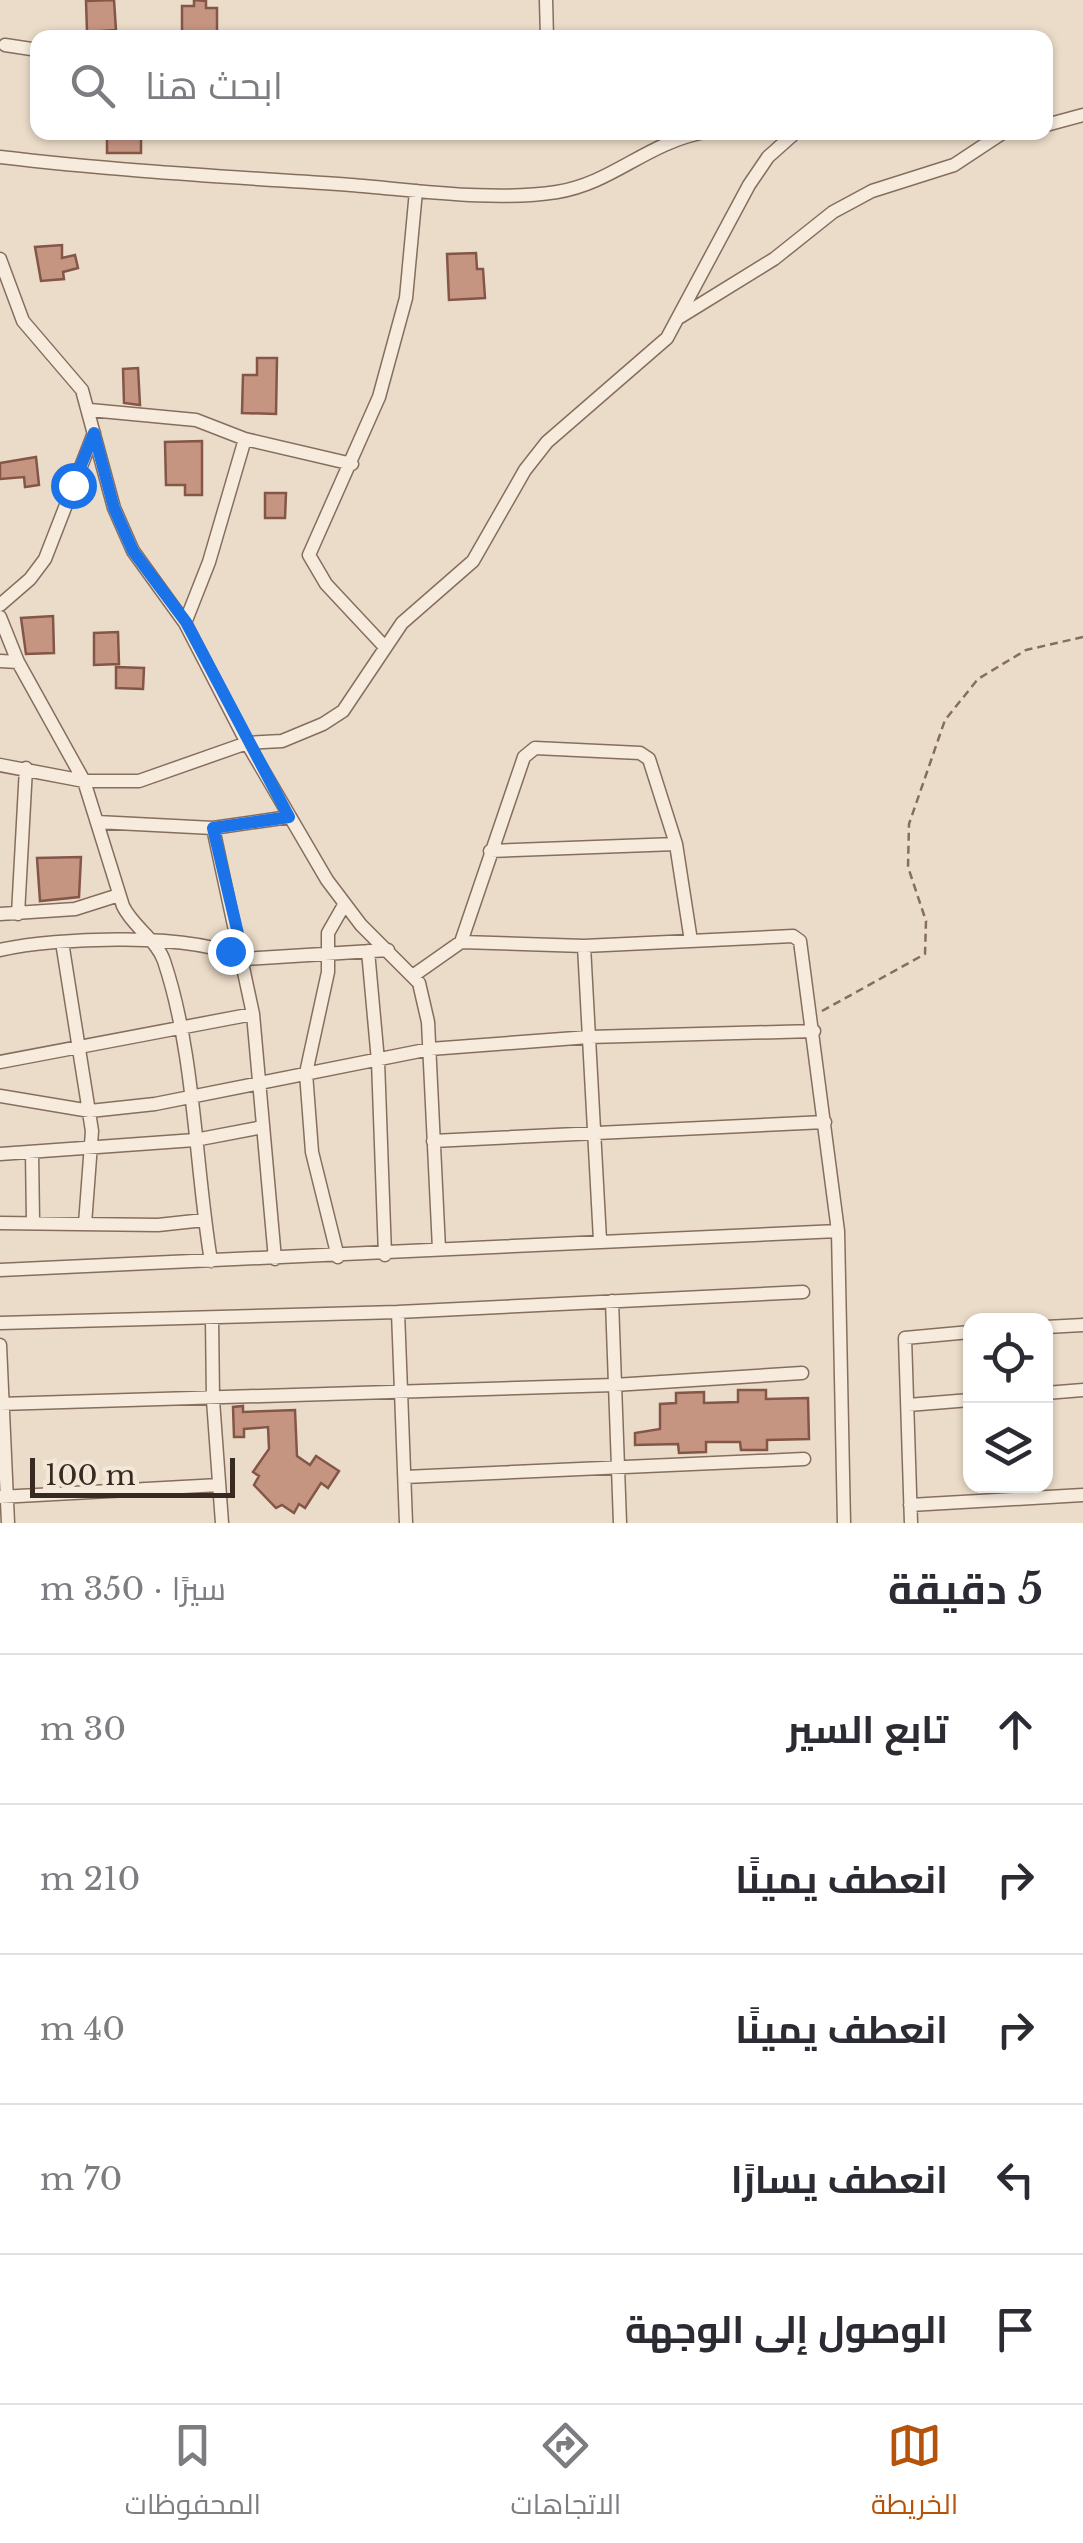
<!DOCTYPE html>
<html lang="ar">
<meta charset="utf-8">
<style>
body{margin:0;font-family:"Libre Baskerville",Cairo,serif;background:#f7f7f7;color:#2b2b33;direction:rtl}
.controls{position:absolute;right:30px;bottom:30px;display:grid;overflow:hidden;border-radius:20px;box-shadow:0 2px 8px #0004}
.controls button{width:90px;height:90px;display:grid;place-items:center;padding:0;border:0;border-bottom:2px solid #e1e1e2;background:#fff;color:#2b2b33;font:50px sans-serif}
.scale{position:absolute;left:30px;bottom:25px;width:205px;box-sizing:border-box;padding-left:10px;border:5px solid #382921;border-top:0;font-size:28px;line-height:35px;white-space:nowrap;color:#382921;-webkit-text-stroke:8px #f3e8d8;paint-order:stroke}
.stop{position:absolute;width:30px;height:30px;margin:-22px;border:8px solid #1a73e8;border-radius:50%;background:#fff}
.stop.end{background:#1a73e8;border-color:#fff;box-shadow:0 2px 10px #0008}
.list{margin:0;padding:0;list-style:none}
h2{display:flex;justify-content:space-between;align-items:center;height:130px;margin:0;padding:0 40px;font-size:42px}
h2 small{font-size:32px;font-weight:400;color:#7c7c81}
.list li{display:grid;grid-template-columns:65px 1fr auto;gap:30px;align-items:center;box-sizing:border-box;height:150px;padding:0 40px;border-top:2px solid #e1e1e2}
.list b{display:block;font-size:38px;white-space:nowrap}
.list em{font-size:32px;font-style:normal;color:#7c7c81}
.icon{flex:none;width:55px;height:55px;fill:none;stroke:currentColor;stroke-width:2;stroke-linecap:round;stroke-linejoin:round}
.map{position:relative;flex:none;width:1083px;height:1523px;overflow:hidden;direction:ltr}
.search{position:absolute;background:#fff;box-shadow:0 2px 8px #0004;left:30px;right:30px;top:30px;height:110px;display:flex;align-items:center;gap:25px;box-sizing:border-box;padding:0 35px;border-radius:20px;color:#7c7c81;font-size:38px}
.sheet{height:880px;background:#fff}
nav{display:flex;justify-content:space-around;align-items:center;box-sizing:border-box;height:140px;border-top:2px solid #e1e1e2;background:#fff;font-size:28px;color:#7c7c81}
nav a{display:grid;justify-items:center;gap:5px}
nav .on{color:#b45309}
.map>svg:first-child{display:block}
.building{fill:#c69582;stroke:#835647;stroke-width:2.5}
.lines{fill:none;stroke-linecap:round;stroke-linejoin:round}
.minor-casing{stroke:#866e5f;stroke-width:15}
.path{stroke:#866e5f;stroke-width:2.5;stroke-dasharray:8 5;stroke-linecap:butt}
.minor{stroke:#f6ebdc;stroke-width:12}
.route{stroke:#1a73e8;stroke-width:12}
</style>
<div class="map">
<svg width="1083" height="1523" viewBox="0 0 1083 1523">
<rect width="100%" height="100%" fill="#ebdcc9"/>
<path class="building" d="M114,0L116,30L87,32L86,1Z
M194,0L206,1V8H217V38H182V6H194Z
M113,132H141V153H107V138L113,137Z
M62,245V258L75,255L78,268L63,272L64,279L41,281L35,247Z
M476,253L477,269H483L485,298L449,300L447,254Z
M257,358H277L276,414L242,413L243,375H257Z
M138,368L140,405L124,403L123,369Z
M202,441V495H185V485H166L165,442Z
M36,457L39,485L25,487L24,477L0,479V463Z
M265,493H286L285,518H265Z
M53,616L54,653L26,654L21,618Z
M118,632L119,664L94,665V633Z
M116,667L144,668L143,689L116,688Z
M81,857L79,897L40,901L37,858Z
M738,1390H766V1399L808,1398L809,1439L767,1440V1450H741L740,1442H706V1452L679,1453L678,1444L635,1445V1433L660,1429V1404L676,1403V1393L704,1392V1403L738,1402Z
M243,1406V1412L295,1410L297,1456L310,1465L316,1456L339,1471L328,1488L321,1483L305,1508L299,1504L294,1513L282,1505L276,1508L254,1485L259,1476L253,1472L269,1449L268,1427L244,1429V1437H234L233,1407Z"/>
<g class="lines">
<g class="minor-casing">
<path id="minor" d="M546,0L547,38
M5,45L38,50
M1046,125L1083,115
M0,157C117,171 233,177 351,185C415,190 494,202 557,192C613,183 646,143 705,132
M0,259L23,321L82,390L114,508L133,551L185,623L247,743L327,880L361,925L419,983L428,1022L439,1249
M680,317L774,259L833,212L872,191L954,165L1004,132
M90,410L196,420L245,439L352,464
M0,605L30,579L45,559L94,433
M0,617L18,662L84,781L123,906C133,927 157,940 164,961C195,1053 195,1165 211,1261
M185,623L209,562L245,439
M383,645L326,584L309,555L379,397L406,298L416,191
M0,661L18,662
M0,765L84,781H139L247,743L282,741L323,724L343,711L402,623L473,561L525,470L547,442L667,338L749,185L768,157L796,132
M97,822L213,828L289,817
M213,828L253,1014L275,1259
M490,851L676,844
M0,914L75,909L119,895
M18,914L26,768
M62,942L92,1131L85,1224
M461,942L524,757L535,748L640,753L649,759L676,844L691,941
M584,946L600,1240
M0,950C56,937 195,932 244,959L388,950
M368,951L378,1061L385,1255
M414,975L461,942L584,946L793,936L800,941L838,1231L844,1523
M0,1062L253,1014
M0,1096L90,1111L155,1104L430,1049L589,1037L814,1031
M433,1141L825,1122
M32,1152L33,1221
M0,1154L195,1140L263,1127
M0,1223L158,1225L204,1220
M338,1257L312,1152L306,1073L328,972V933L344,905
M0,1270L838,1231
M612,1301L620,1523
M398,1312L406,1523
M212,1318L213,1400L222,1523
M0,1323L398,1312L803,1292
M1046,1327L1083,1325
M0,1345L8,1523
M1046,1393L1083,1390
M0,1404L614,1385L802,1373
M908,1405L970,1400
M405,1477L804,1459
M0,1497L219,1485
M910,1505L1083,1495
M911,1523L905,1338L970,1332"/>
</g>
<path class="path" d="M822,1011L925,954L926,921L908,867L909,824L945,720L978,679L1026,650L1083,637"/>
<use href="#minor" class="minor"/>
</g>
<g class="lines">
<path class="route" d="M73,485L94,433L114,508L133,551L186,622L289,817L213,828L244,959L230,951"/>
</g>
</svg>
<div class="controls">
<button><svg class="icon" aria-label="locate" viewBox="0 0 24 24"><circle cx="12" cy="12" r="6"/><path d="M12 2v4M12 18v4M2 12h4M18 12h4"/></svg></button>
<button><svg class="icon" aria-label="layers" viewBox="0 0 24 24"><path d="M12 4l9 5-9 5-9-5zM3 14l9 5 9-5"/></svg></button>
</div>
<div class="scale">100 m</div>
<div class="stop" style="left:73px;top:485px"></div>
<div class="stop end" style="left:230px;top:951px"></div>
<div class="search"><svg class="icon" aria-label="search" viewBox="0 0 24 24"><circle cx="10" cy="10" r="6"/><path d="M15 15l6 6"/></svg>ابحث هنا</div>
</div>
<section class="sheet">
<h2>5 دقيقة<small>سيرًا · 350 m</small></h2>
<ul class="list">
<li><svg class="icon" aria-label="ahead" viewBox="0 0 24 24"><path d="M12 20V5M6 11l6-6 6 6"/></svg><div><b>تابع السير</b></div><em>30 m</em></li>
<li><svg class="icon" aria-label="right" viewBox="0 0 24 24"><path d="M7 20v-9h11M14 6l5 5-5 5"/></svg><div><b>انعطف يمينًا</b></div><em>210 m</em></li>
<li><svg class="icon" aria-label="right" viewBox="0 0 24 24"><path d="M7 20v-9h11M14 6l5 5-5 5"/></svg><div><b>انعطف يمينًا</b></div><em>40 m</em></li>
<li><svg class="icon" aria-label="left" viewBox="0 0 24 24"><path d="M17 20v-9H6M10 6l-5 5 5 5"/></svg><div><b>انعطف يسارًا</b></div><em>70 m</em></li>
<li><svg class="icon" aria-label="arrive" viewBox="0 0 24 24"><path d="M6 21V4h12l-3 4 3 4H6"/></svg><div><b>الوصول إلى الوجهة</b></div></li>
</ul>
</section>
<nav>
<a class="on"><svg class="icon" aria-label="map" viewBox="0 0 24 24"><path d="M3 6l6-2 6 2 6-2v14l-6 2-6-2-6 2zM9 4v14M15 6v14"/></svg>الخريطة</a>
<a><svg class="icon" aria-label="directions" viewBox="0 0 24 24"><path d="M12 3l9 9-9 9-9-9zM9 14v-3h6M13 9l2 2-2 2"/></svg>الاتجاهات</a>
<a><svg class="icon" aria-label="saved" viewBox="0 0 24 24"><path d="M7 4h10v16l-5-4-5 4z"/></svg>المحفوظات</a>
</nav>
